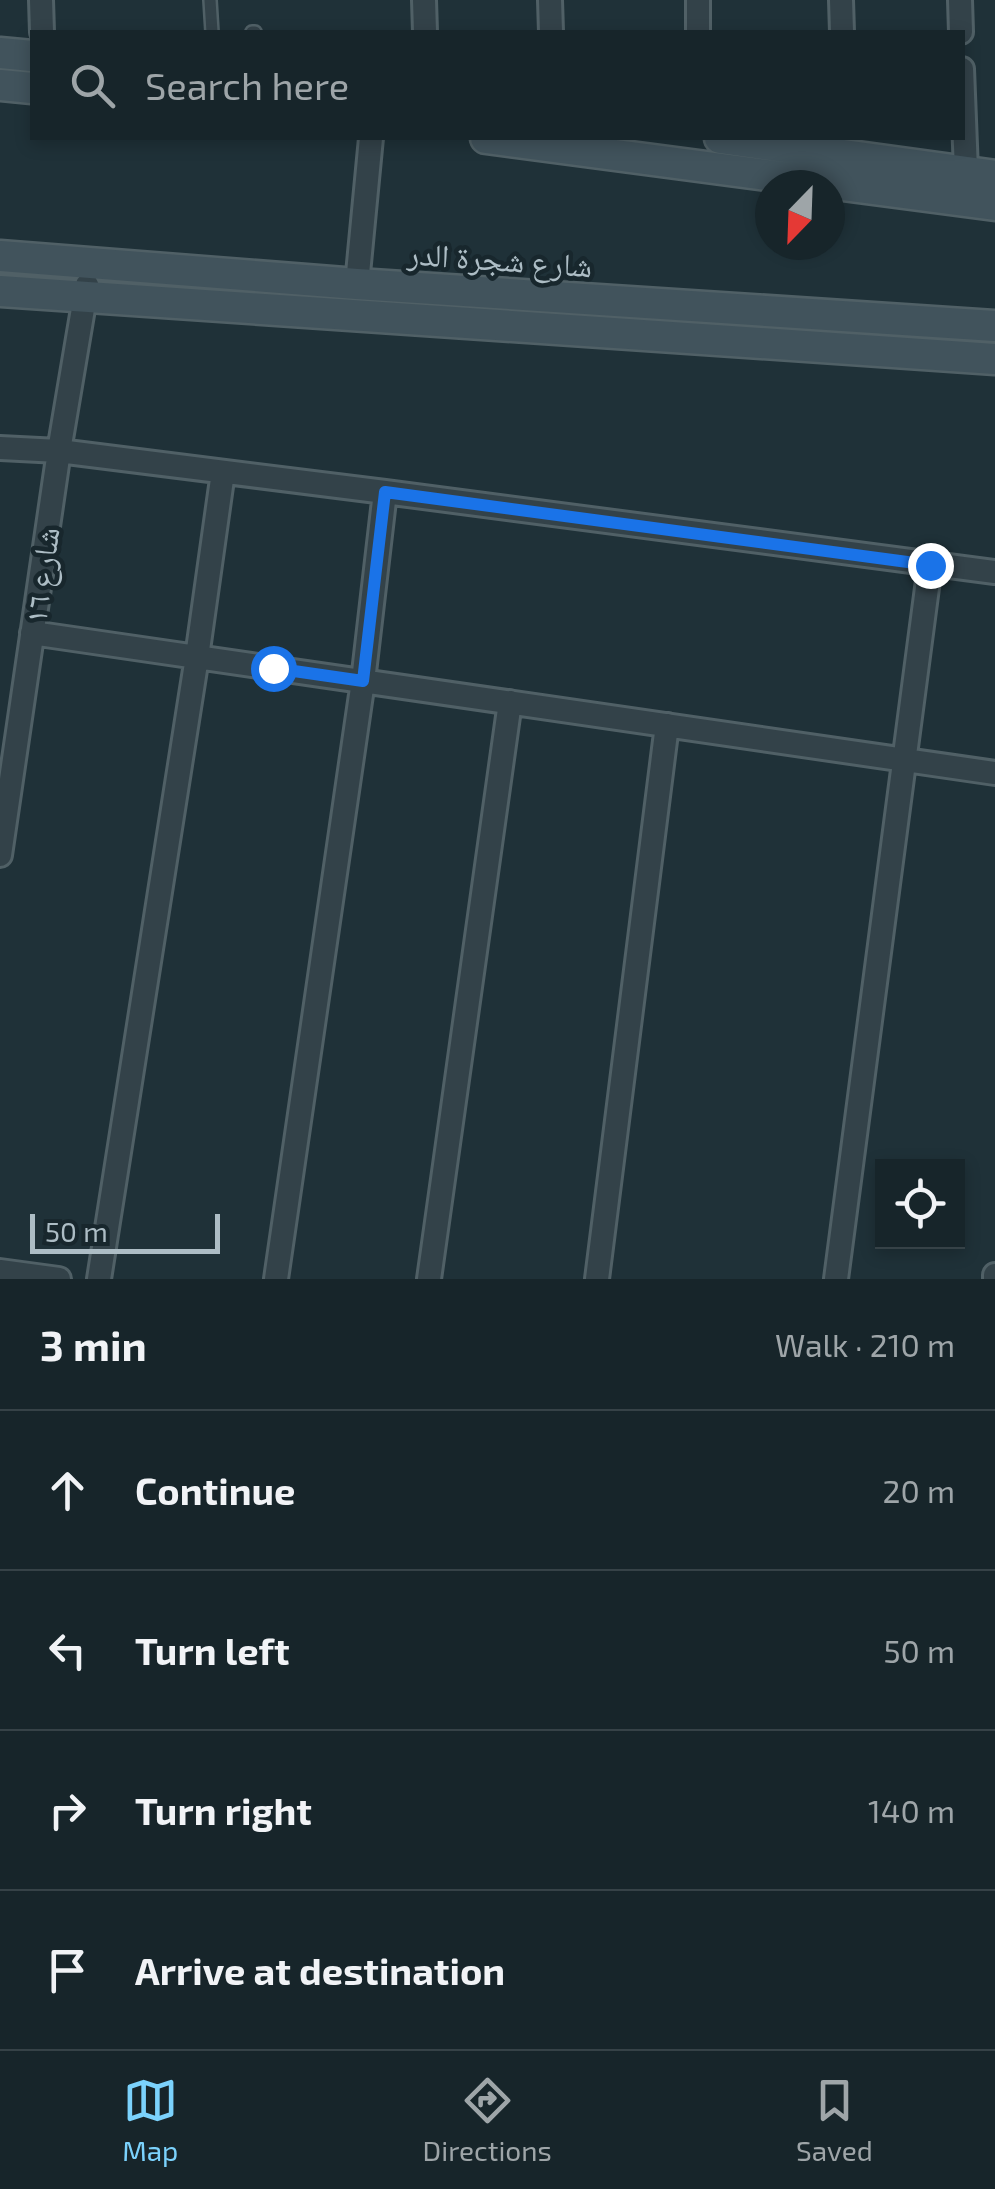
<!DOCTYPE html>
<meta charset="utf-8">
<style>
body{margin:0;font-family:"Exo 2","Noto Naskh Arabic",sans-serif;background:#243136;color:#f1f3f6}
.controls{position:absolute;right:30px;bottom:30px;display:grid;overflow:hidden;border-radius:0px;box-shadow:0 5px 15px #0003}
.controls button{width:90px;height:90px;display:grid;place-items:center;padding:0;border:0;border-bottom:2px solid #364247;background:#17252a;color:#f1f3f6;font:50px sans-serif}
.compass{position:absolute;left:755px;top:170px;width:90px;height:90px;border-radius:50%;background:#17252a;box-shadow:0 5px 15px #0003;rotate:203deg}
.scale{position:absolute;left:30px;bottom:25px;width:190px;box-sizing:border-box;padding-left:10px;border:5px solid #adbdc5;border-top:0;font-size:28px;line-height:35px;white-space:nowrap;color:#adbdc5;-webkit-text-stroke:8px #18272d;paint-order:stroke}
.stop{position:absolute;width:30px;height:30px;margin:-22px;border:8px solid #1a73e8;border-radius:50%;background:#fff}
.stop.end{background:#1a73e8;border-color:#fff;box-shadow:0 2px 10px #0008}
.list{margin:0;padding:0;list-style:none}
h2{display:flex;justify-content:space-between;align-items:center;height:130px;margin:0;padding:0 40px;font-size:42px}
h2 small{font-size:32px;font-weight:400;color:#9ea5a8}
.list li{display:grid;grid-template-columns:65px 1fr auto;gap:30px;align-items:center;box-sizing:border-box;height:160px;padding:0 40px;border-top:2px solid #364247}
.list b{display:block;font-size:38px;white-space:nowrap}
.list em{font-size:32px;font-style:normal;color:#9ea5a8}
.icon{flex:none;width:55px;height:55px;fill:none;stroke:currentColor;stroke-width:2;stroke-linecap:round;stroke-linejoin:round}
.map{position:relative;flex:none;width:995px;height:1279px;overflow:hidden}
.search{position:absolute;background:#17252a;box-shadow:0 5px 15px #0003;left:30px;right:30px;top:30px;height:110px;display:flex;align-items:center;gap:25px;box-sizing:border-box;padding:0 35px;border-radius:0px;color:#9ea5a8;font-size:38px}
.sheet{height:770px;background:#17252a}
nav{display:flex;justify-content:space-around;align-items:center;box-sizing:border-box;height:140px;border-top:2px solid #364247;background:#17252a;font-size:28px;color:#9ea5a8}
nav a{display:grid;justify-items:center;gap:5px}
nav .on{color:#7bd2fc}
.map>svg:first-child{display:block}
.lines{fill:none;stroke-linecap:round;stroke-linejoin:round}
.lane-casing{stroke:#506066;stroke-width:16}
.street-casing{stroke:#506066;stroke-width:28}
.secondary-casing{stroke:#506066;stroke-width:35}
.lane{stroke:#334249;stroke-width:11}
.street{stroke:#334249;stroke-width:22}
.secondary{stroke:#41535c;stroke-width:30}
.route{stroke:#1a73e8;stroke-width:12}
.labels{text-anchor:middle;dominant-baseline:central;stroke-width:9;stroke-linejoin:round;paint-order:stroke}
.street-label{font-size:32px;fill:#adbdc5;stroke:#18272d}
</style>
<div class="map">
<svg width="995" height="1279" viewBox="0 0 995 1279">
<rect width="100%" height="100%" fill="#1f3138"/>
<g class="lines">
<g class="lane-casing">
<path id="lane" d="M210,0L212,32
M252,32H255"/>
</g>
<g class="street-casing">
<path id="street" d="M41,0L42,32
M424,0L425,32
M550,0L551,32
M698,0V32
M841,0L842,32
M960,0L961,32
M962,69L966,171
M357,284L371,138
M0,448L59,451L385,492L995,572
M32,633L995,773
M0,855L59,451L87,285
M0,1271L59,1279
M99,1279L197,657L223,472
M276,1279L363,681L385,492
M429,1279L510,702
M597,1279L667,725
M836,1279L930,565
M995,1279V1275"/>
</g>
<g class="secondary-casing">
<path id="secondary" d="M0,53L32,56
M0,85L32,88
M486,138L995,205
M720,138L995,176
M0,256L357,284L995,326
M0,291L995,359"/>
</g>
<use href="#lane" class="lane"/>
<use href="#street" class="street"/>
<use href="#secondary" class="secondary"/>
</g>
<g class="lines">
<path class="route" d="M273,668L363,681L385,492L930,565"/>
</g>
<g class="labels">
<g class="street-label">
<text transform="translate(500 258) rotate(4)">شارع شجرة الدر</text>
<text transform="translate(40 575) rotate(-82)">شارع ١٦</text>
</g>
</g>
</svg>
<div class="controls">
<button><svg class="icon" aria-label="locate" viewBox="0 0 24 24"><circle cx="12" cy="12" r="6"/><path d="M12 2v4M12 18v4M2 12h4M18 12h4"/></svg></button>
</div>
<svg class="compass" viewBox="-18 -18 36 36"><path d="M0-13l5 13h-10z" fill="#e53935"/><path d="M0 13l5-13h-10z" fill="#9ea5a8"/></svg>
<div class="scale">50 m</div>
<div class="stop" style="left:273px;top:668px"></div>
<div class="stop end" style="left:930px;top:565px"></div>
<div class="search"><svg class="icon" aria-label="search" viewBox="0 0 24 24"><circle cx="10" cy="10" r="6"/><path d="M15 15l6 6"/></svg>Search here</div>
</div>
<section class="sheet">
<h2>3 min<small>Walk · 210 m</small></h2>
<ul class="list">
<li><svg class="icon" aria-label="ahead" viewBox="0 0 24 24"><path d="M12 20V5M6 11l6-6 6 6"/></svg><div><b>Continue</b></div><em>20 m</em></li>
<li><svg class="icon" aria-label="left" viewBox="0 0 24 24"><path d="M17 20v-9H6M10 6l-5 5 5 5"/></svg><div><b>Turn left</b></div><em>50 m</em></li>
<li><svg class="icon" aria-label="right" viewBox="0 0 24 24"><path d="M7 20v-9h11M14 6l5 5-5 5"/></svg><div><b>Turn right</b></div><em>140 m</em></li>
<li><svg class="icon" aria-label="arrive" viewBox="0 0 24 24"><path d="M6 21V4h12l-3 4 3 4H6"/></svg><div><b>Arrive at destination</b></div></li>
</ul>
</section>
<nav>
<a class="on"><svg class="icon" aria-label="map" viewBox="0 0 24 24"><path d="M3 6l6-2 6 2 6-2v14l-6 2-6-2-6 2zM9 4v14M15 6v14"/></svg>Map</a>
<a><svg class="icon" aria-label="directions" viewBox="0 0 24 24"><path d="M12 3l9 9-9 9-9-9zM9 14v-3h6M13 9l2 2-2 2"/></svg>Directions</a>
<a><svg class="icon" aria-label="saved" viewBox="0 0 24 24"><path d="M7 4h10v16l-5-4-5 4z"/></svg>Saved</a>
</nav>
